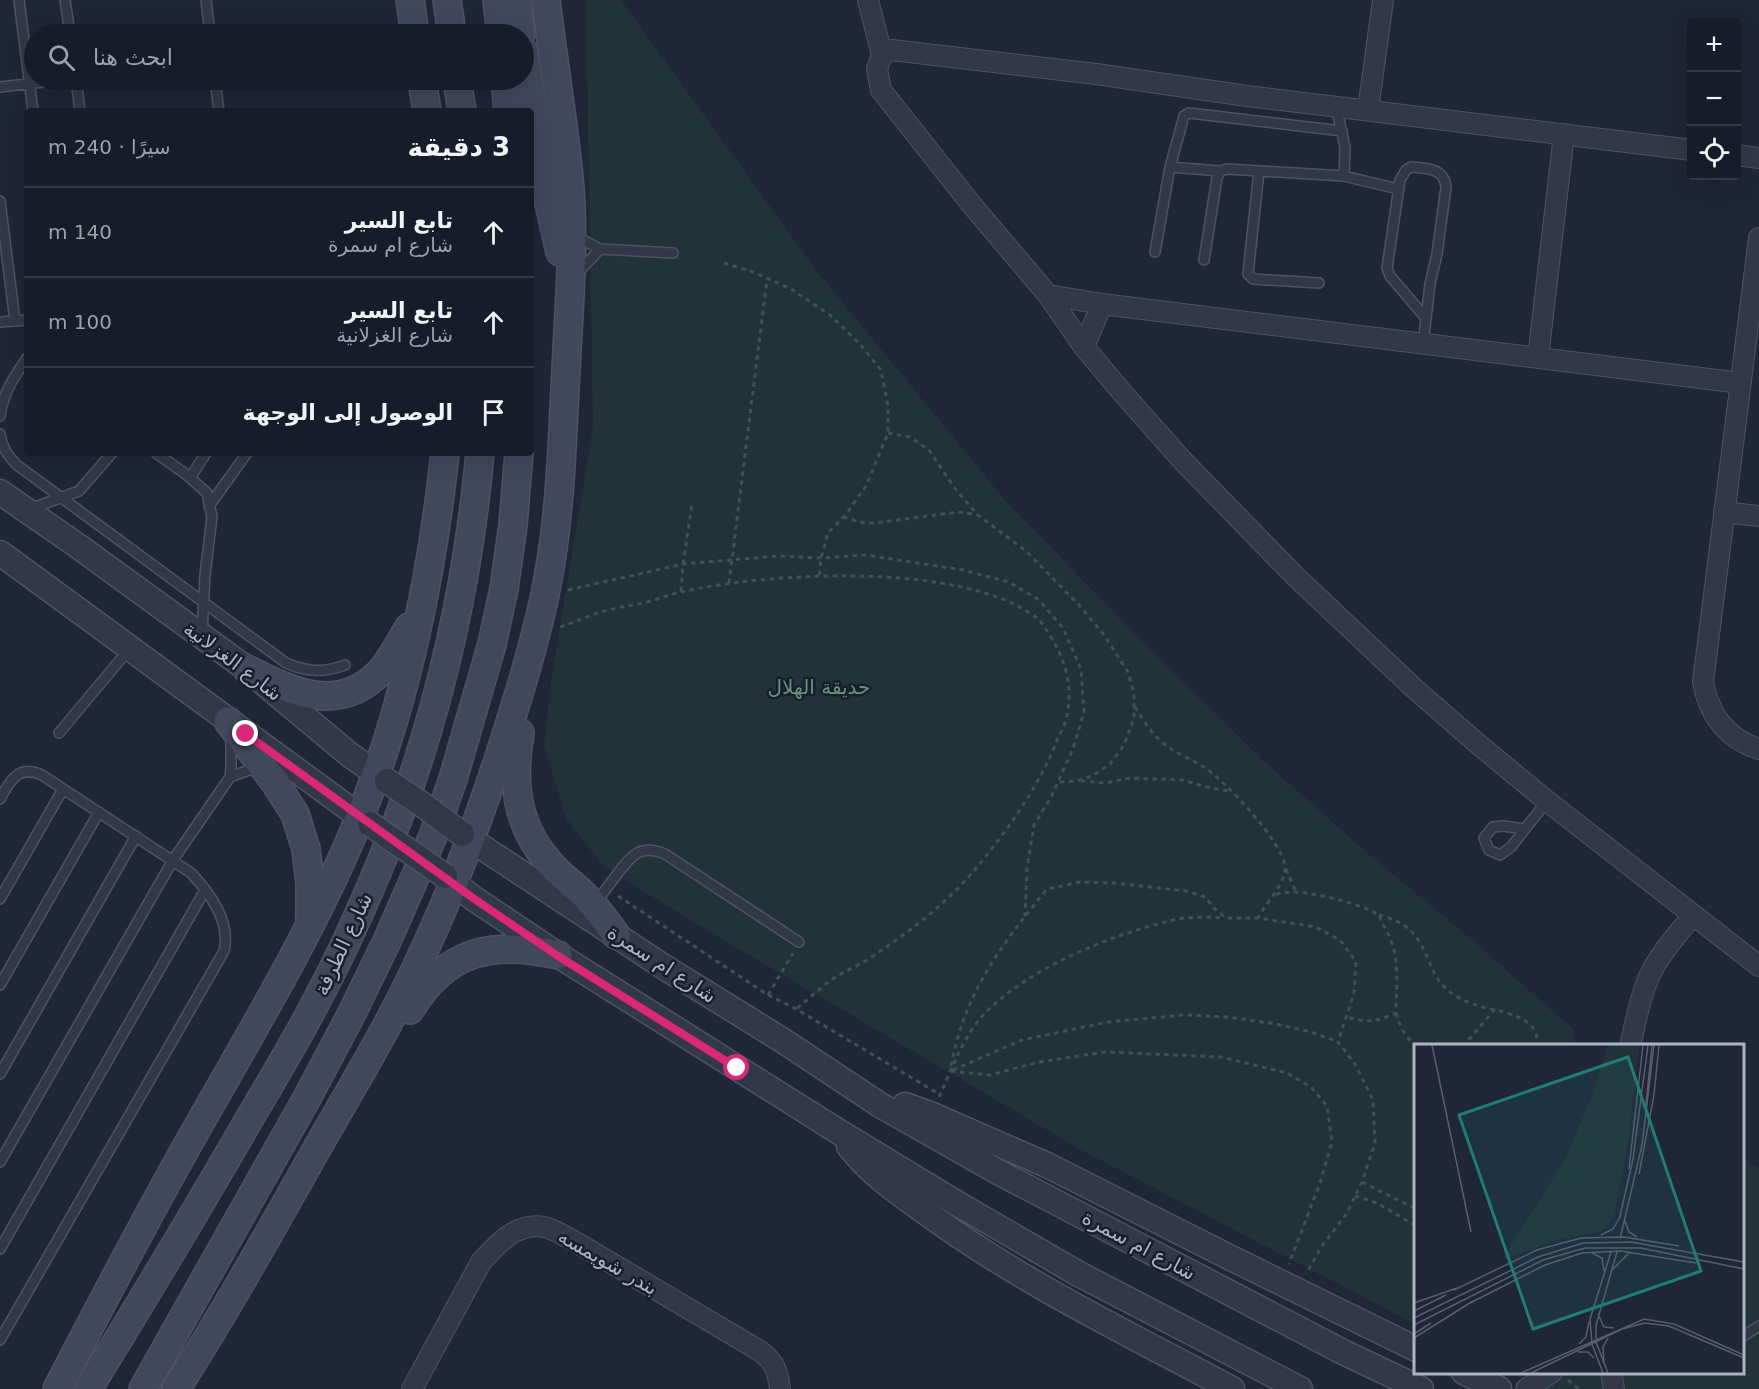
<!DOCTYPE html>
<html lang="ar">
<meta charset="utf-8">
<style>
body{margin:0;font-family:"DejaVu Sans",Cairo,sans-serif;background:#242936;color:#f1f3f6;direction:rtl}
.controls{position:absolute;right:18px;top:18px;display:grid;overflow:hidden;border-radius:6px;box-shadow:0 6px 24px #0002}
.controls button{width:54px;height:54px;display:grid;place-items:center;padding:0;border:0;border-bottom:2px solid #363a47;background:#171c2a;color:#f1f3f6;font:30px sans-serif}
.stop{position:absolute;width:18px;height:18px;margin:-14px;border:4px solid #db2777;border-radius:50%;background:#fff}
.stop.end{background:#db2777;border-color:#fff;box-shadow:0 2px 6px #0008}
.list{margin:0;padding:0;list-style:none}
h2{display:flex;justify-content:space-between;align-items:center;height:78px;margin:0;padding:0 24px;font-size:26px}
h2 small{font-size:20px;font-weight:400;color:#9ea1a8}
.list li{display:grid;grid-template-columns:39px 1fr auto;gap:18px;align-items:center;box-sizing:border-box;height:90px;padding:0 24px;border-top:2px solid #363a47}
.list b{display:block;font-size:22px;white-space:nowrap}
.list p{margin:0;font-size:20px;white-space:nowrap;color:#9ea1a8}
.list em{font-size:20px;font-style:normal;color:#9ea1a8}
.icon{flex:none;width:33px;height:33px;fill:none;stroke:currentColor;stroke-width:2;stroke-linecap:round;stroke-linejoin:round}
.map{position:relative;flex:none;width:1759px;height:1389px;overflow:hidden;direction:ltr}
.search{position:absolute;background:#171c2a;box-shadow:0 6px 24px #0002;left:24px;top:24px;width:510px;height:66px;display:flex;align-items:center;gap:15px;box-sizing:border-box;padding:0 21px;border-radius:33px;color:#9ea1a8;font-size:22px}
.panel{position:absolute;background:#171c2a;box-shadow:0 6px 24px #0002;left:24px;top:108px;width:510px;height:348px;border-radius:6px;direction:rtl}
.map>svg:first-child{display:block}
.green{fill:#213339}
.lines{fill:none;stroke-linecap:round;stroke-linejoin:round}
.service-casing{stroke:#4d5363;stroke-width:12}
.minor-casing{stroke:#4d5363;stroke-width:22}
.tertiary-casing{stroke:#4d5363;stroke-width:27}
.secondary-casing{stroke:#4d5363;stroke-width:30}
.path{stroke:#3f5056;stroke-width:3;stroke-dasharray:4.5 4.5;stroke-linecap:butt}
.service{stroke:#333848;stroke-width:9}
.minor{stroke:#333848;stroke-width:20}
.tertiary{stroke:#333848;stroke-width:24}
.secondary{stroke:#41475c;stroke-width:27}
.tertiary-bridge-casing{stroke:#4d5363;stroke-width:27;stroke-linecap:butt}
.tertiary-bridge{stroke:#333848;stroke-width:24}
.route{stroke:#db2777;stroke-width:8}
.labels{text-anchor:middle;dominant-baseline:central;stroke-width:5;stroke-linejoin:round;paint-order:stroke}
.street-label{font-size:20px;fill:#adb3c5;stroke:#181e2d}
.park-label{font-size:20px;fill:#649677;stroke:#181e2d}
.inset-road{fill:none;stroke:#585e70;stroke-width:1.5}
.view{fill:#1f7c77;fill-opacity:0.15;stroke:#1f7c77;stroke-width:3}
.inset-edge{fill:none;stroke:#adb3c5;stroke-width:3}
</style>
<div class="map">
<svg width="1759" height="1389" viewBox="0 0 1759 1389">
<rect width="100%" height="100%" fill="#1f2638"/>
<path class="green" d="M586,0H621L815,269L1004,499L1157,657L1269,766L1371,856L1477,944L1574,1030L1573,1040L1581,1045L1416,1046L1415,1324L1083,1151L710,932L604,867L566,818L544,745L551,684L593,425Z
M1743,1157L1759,1168V1389H1545L1510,1373L1742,1372Z"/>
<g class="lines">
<g class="service-casing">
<path id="service" d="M19,0L33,111
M65,0L70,34
M206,0L210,34
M76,80L80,111
M215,80L219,111
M0,87L61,80
M1220,171L1170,167L1184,116L1189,113L1342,131
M1259,171L1248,274L1253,279L1319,283
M1344,176L1398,189
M0,201L15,321
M576,233L583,240L600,249L673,253
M1155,252L1170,167
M1204,260L1217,178L1220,171L1227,169L1344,176L1345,147L1336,106
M577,274L600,249
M0,322L27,320
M1423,344L1430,284L1437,254L1446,187C1444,168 1427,168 1411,167L1406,170L1400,180L1387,268L1390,276L1425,317
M0,416C3,393 14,377 27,358
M0,434C2,447 7,455 17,465L286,663C307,672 324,673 345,665
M156,453L187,475L207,493L212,517L205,575L202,634
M190,478L206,453
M209,506L247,453
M30,509L79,491L112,453
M59,733L130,648
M230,777L249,770L259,769
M0,799C10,781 18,764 42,775L191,873C210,893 231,922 224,951L0,1340
M1525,829L1503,826L1493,827L1484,838L1489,850L1500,855L1511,847L1547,801
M0,899L63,789
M595,903C603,893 611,883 618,873C632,855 640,844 665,854L799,942
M0,985L99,812
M0,1074L136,836
M0,1162L173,860L230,777L231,768V736
M0,1249L205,890
M1742,1337L1759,1326"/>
</g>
<g class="minor-casing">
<path id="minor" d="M868,0L882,55
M1368,110L1383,0
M1692,150L1247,96L1096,74L892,50L882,55L877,69L881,90L971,204L1048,295L1084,347L1120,390L1182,460L1296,577L1416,690L1478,744L1547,801L1759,966
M1736,155L1759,158
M1759,238L1703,682C1709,715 1727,739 1759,749
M1048,295L1102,304L1741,383
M1084,347L1102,304
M1538,358L1564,134
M1724,512L1759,516
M1630,1046C1636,1022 1639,999 1649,977C1659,954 1678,934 1693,915
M1611,1372L1614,1389
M412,1389L481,1262C497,1244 517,1222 544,1227C554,1229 564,1236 574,1241L760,1351C774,1361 778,1371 780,1389
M1526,1389L1552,1372"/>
</g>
<g class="tertiary-casing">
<path id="tertiary" d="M0,492L78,546L247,669L350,755L387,781
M0,553L370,824
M462,834L664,967L782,1040L880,1105L998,1172L1345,1353L1421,1389
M445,876L473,898L558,955L836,1130L953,1201L1077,1273L1300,1389
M905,1105L930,1114L1047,1165L1231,1258L1416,1349
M849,1146C871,1175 899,1193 928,1214C1023,1283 1129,1334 1232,1389
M1464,1372L1499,1389"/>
</g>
<g class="secondary-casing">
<path id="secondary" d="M410,0L415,34
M447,0L452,34
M497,0L501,34
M515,0L521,34
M524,52L545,185L560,252
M422,80L427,111
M457,80L462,111
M505,80L508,111
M247,669C292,692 339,715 381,671C392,658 400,642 409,627
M228,721L274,781L295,814L306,849L310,883V918
M520,733C512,779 515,822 547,860C556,872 570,882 581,892C595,905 605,920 616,935
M410,1010C446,950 493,940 558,955
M57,1389C95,1316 133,1243 173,1171C234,1060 302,953 352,836C404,715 431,583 445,453
M88,1389C142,1301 195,1213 247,1123C271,1082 296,1041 318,998C340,957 359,915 377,872C433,739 467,596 480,453
M143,1389L307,1098L351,1015L387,941L433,836L453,779L492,644L504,589L513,525L519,453
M176,1389C225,1312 270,1232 315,1152C349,1092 386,1032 415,970C455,887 486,801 513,713C526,671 539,628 547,584C561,513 562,441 566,370C569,306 575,241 569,177C563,118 553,59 546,0"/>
</g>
<path class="path" d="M724,263L753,272L791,289L830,315L859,343L881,370L888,406V433L866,486L847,513L828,533L821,558L819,577
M888,433L910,437L929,450L956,490L978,515L1026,551L1080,606L1104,635L1128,672L1134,693V718L1124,745L1110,764L1092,776L1076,781L1058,782
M843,517L864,523H874L959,512L978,515
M729,583L767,279
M568,590L683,564L778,556L821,558L865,555L963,570L1009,582L1039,600L1063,628L1081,669L1084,712L1073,749L1051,797L1034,825L1027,868L1025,916
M681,591L683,564L692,504
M560,627C576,622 591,614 608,610C621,607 634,605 647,602C659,599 670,594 681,592C769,572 962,561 1037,618C1042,622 1045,628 1049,634C1065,659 1073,684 1067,715C1066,723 1061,731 1058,738C1040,785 1009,828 978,866C947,903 910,932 870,958C856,967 840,973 827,983C816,992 806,1001 796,1009
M1135,707C1143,720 1151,733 1163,743C1175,753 1189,758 1202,766C1222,777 1284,843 1285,867C1286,883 1265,904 1258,918
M1081,781L1105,783L1130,778L1183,780L1210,788L1228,791
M1286,869L1296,892
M1276,894C1283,893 1289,892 1296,892C1316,893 1362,904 1379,915C1382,925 1388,931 1391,941C1400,962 1396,990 1396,1013C1374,1022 1370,1023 1346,1017
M618,896L768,995L796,1009L939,1094
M1026,915L1047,889L1080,882L1115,883L1186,891L1205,897L1214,908L1226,918H1258L1316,927L1340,940L1356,962L1354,993L1338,1042L1355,1064L1373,1100L1375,1143L1362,1182L1347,1213L1322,1246L1306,1274
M1379,915C1396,919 1411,927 1420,943C1434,966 1431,980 1456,996C1464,1001 1473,1004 1482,1007C1502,1012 1541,1016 1537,1046
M768,995L793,953
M1396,1013C1400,1026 1405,1038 1417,1046
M1462,1046L1473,1035L1495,1009
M951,1066C963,1004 988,964 1026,915
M953,1070L1022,1040L1108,1022L1184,1015L1228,1017L1276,1024L1311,1032L1338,1042
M951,1071L990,1075L1039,1062L1105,1052L1221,1057L1287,1073L1311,1087L1327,1106L1332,1142L1320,1183L1289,1264
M939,1097C953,1067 964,1033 989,1009C1035,966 1108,936 1169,921C1187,916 1206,917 1224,918
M1362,1182L1416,1209
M1355,1196L1377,1203L1416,1226
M1568,1380L1579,1389"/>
<use href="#service" class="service"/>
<use href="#minor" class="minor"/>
<use href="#tertiary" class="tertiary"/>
<use href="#secondary" class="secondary"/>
<g class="tertiary-bridge-casing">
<path id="tertiary-bridge" d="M387,781L423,805L462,834
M370,824L445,876"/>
</g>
<use href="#tertiary-bridge" class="tertiary-bridge"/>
</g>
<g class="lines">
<path class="route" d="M246,734L473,898L558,956L737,1068"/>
</g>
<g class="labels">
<g class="street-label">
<text transform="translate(233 661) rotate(37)">شارع الغزلانية</text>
<text transform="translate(343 944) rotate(-65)">شارع الطرفة</text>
<text transform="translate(662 964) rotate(33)">شارع ام سمرة</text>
<text transform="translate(1139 1245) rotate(28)">شارع ام سمرة</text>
<text transform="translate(608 1262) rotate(30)">بندر شويمسه</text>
</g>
<g class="park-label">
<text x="819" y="687">حديقة الهلال</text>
</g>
</g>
<g transform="translate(1414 1044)">
<rect width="330" height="330" fill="#1f2638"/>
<path d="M193,1H226L213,105L199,175L186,188L146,195L88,216L150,117L179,50Z" fill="#213339"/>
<path class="inset-road" d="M18,1L57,188M232,61L238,1M215,125L229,1M225,130L240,51L245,1M206,172L219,115L234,1M211,177L215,188L223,193M187,191L199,185L207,171M206,195L228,101L240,1M178,209L188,214L190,227M197,227L215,209M40,246L123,206L167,194L210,193L265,202M0,259L43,244M56,259L131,221L168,209L206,207L282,219M0,267L32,251M184,270L190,283L200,284M0,274L124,213L169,199L217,198L330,218M0,281L129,216L171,204H227L330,225M0,290L17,279M0,294L59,257M165,300L172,293L175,278M164,308H174L180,314M190,320L189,303L194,294M107,329L230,275L260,280L330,311M117,329L208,285L231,279L255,282L330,314M189,329L178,300L176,275L197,208M194,329L182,298V281L203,208"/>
<path class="view" d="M214,13L287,227L119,285L45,71Z"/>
<rect width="330" height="330" class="inset-edge"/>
</g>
</svg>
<div class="controls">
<button>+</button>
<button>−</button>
<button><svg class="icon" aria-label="locate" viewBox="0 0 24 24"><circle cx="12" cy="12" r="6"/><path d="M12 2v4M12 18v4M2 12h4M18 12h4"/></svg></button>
</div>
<div class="stop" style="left:737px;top:1068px"></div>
<div class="stop end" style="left:246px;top:734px"></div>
<div class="search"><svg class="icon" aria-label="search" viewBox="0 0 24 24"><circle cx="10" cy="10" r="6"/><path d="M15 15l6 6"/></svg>ابحث هنا</div>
<section class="panel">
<h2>3 دقيقة<small>سيرًا · 240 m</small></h2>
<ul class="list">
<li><svg class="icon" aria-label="ahead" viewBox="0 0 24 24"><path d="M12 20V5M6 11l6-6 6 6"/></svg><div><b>تابع السير</b><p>شارع ام سمرة</p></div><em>140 m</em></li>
<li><svg class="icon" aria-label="ahead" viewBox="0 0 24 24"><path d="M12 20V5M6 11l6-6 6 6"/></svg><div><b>تابع السير</b><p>شارع الغزلانية</p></div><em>100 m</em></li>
<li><svg class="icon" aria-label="arrive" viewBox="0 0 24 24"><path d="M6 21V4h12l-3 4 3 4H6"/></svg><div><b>الوصول إلى الوجهة</b></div></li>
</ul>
</section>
</div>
